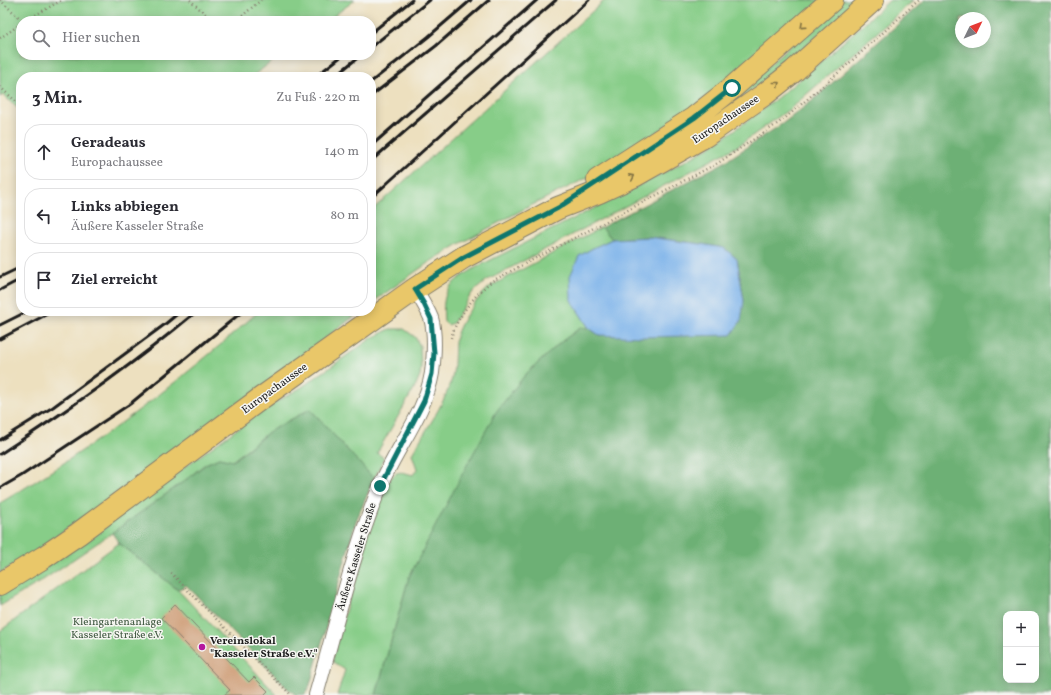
<!DOCTYPE html>
<html lang="de">
<meta charset="utf-8">
<style>
body{margin:0;font-family:Vollkorn,serif;background:#f7f7f7;color:#2b2b33}
.controls{position:absolute;right:12px;bottom:12px;display:grid;overflow:hidden;border-radius:8px;box-shadow:0 2px 10px #0003}
.controls button{width:36px;height:36px;display:grid;place-items:center;padding:0;border:0;border-bottom:1px solid #e1e1e2;background:#fff;color:#2b2b33;font:20px sans-serif}
.compass{position:absolute;left:955px;top:12px;width:36px;height:36px;border-radius:50%;background:#fff;box-shadow:0 2px 10px #0003;rotate:47deg}
.stop{position:absolute;width:12px;height:12px;margin:-9px;border:3px solid #0f766e;border-radius:50%;background:#fff}
.stop.end{background:#0f766e;border-color:#fff;box-shadow:0 1px 4px #0008}
.list{margin:0;padding:0;list-style:none}
h2{display:flex;justify-content:space-between;align-items:center;height:52px;margin:0;padding:0 16px;font-size:17px}
h2 small{font-size:13px;font-weight:400;color:#7c7c81}
.list li{display:grid;grid-template-columns:26px 1fr auto;gap:12px;align-items:center;box-sizing:border-box;height:56px;margin:0 8px 8px;padding:0 8px;border:1px solid #e1e1e2;border-radius:16px}
.list b{display:block;font-size:15px;white-space:nowrap}
.list p{margin:0;font-size:13px;white-space:nowrap;color:#7c7c81}
.list em{font-size:13px;font-style:normal;color:#7c7c81}
.icon{flex:none;width:22px;height:22px;fill:none;stroke:currentColor;stroke-width:2;stroke-linecap:round;stroke-linejoin:round}
.map{position:relative;flex:none;width:1051px;height:695px;overflow:hidden}
.search{position:absolute;background:#fff;box-shadow:0 2px 10px #0003;left:16px;top:16px;width:360px;height:44px;display:flex;align-items:center;gap:10px;box-sizing:border-box;padding:0 14px;border-radius:16px;color:#7c7c81;font-size:15px}
.panel{position:absolute;background:#fff;box-shadow:0 2px 10px #0003;left:16px;top:72px;width:360px;height:244px;border-radius:16px}
.map>svg:first-child{display:block}
.green{fill:#87cd88;stroke:#527452}
.forest{fill:#6db074;stroke:#446648;fill-rule:evenodd}
.water{fill:#7cb2ea;stroke:#4c6783}
.building{fill:#ce9b75}
.lines{fill:none;stroke-linecap:round;stroke-linejoin:round}
.minor-casing{stroke:#847e6e;stroke-width:16}
.primary-casing{stroke:#847e6e;stroke-width:24}
.path{stroke:#847e6e;stroke-width:2.5;stroke-dasharray:1 3;stroke-linecap:butt}
.minor{stroke:#fff;stroke-width:14}
.primary{stroke:#e9c769;stroke-width:22}
.rail{stroke:#1c1c1c;stroke-width:3}
.oneway{stroke:#827242}
.route{stroke:#0f766e;stroke-width:5}
.poi-dot{fill:#b5179e;stroke:#f6f6f2;stroke-width:1.5}
.labels{text-anchor:middle;dominant-baseline:central;stroke-width:3;stroke-linejoin:round;paint-order:stroke}
.street-label{font-size:11px;fill:#1c1c1c;stroke:#f6f6f2}
.park-label{font-size:11px;fill:#415a42;stroke:#f6f6f2}
.poi-label{font-size:11px;font-weight:bold;fill:#1c1c1c;stroke:#f6f6f2;text-anchor:start}
</style>
<div class="map">
<svg width="1051" height="695" viewBox="0 0 1051 695">
<rect width="100%" height="100%" fill="#f6f6f2"/>
<filter id="ink" filterUnits="userSpaceOnUse"><feTurbulence type="fractalNoise" baseFrequency=".025" numOctaves="2"/><feDisplacementMap in="SourceGraphic" scale="8" xChannelSelector="R" yChannelSelector="G"/><feConvolveMatrix kernelMatrix="1 2 1 2 8 2 1 2 1" color-interpolation-filters="sRGB"/></filter>
<filter id="wash" filterUnits="userSpaceOnUse"><feTurbulence type="fractalNoise" baseFrequency=".012" numOctaves="4" result="noise"/><feDisplacementMap in="SourceGraphic" scale="16" xChannelSelector="R" yChannelSelector="G"/><feGaussianBlur stdDeviation="0.9" result="paint"/><feColorMatrix in="noise" values="0 0 0 0 0 0 0 0 0 0 0 0 0 0 0 0 0 1.4 0 .05"/><feComposite in="paint" operator="in"/></filter>
<g filter="url(#wash)">
<rect width="100%" height="100%" fill="#ede0bf"/>
<path class="green" d="M0,0H355L327,21H21V55H281L251,77H21V111L3,95L0,97Z
M605,0H821L748,68L605,169L526,208L459,244L428,263L371,303V211Z
M842,0H858L807,45L760,84L699,127Z
M890,0H914L791,108L738,146L486,281L472,293L453,323L448,325L444,322C441,288 450,283 477,267C530,240 584,214 637,186C663,173 689,160 714,144C778,102 833,51 890,0Z
M602,227L612,239L593,248L579,256L571,300L589,328H580L561,342L525,375L409,577L376,695H337L345,670L333,662V657L364,542L389,481C397,469 401,472 413,475L417,469L412,454C425,431 442,408 451,382C455,368 454,356 455,342C456,326 478,296 491,286Z
M259,311H361L242,402L42,547L0,573V503C93,448 179,383 259,311Z
M390,329H404L415,337L420,346L421,366L420,375L415,387L377,453L384,458L374,479L310,409L270,431L232,461L219,458L205,464L183,482L112,533L40,582L0,606V595L52,563L266,408L302,387L372,338Z
M119,543L178,590L277,695H0V631Z"/>
<path class="forest" d="M925,0H1051V695H376L409,577L467,465L496,412L525,375L561,342L580,328H589L599,335L744,301L737,259L724,248L701,244L648,237L612,239L602,227L723,163L782,124L812,101ZM961,18H985V42H961ZM1006,614H1036V680H1006Z
M310,409L374,479L356,521L309,688L305,694L296,695L288,689L186,585L178,590L119,543L112,533L183,482L206,464L219,458L233,461L270,431Z"/>
<path class="water" d="M648,237L701,244L724,248L737,259L744,301L741,321L731,335L641,337L599,335L589,328L571,300L570,276L579,256L593,248L612,239Z"/>
<g id="blocks">
<path class="building" d="M175,604L249,682L254,677L268,691L264,695H224L230,690L161,618Z"/>
</g>
</g>
<g filter="url(#ink)">
<use href="#blocks" fill-opacity="0" stroke="#847e6e" stroke-width="1"/>
<g class="lines">
<g class="minor-casing">
<path id="minor" d="M316,695C336,626 352,555 379,489C395,449 425,415 432,373C434,356 436,335 431,318C427,308 421,299 415,289"/>
</g>
<g class="primary-casing">
<path id="primary" d="M598,180L694,118L732,88L832,0
M0,584L44,557L78,534L260,399L415,289L464,257L558,208L599,192L636,175L705,136L765,94L794,71L873,0"/>
</g>
<path class="path" d="M0,0L23,21
M190,0L213,21
M25,21L62,0
M236,21L261,0
M0,38L21,24
M0,87L21,106
M451,338C456,318 476,293 492,281L718,163L783,120L846,66L919,0
M171,573L291,695"/>
<use href="#minor" class="minor"/>
<use href="#primary" class="primary"/>
<path class="rail" d="M371,33L412,0
M371,47L430,0
M315,77L343,55
M334,77L361,55
M371,82L428,37L471,0
M371,96L436,46L489,0
M371,146L537,0
M371,161L556,0
M371,198L589,0
M0,277L21,267
M0,290L21,279
M0,325L28,311
M0,339L53,311
M0,440L53,407L164,325L181,311
M0,454C70,409 134,364 197,311
M0,488L21,476L130,404L243,311"/>
</g>
<defs><path id="oneway-chevron" d="M-2-3.5L2.5 0L-2 3.5" fill="none" stroke-width="1.6" stroke-linecap="round" stroke-linejoin="round"/></defs>
<g class="oneway">
<use href="#oneway-chevron" transform="translate(803 26) rotate(138)"/>
<use href="#oneway-chevron" transform="translate(777 84) rotate(-38)"/>
<use href="#oneway-chevron" transform="translate(632 177) rotate(-26)"/>
</g>
</g>
<g class="lines" filter="url(#ink)">
<path class="route" d="M380,486L424,401L432,374L434,353L431,319L424,304L415,289L464,257L558,208L694,118L732,88"/>
</g>
<circle class="poi-dot" cx="202" cy="647" r="4"/>
<g class="labels">
<g class="street-label">
<text transform="translate(726 120) rotate(-34)">Europachaussee</text>
<text transform="translate(275 389) rotate(-36)">Europachaussee</text>
<text transform="translate(357 557) rotate(-73)">Äußere Kasseler Straße</text>
</g>
<g class="park-label">
<text x="117" y="622">Kleingartenanlage<tspan x="117" dy="13">Kasseler Straße e.V.</tspan></text>
</g>
<g class="poi-label">
<text x="210" y="641">Vereinslokal<tspan x="210" dy="13">"Kasseler Straße e.V."</tspan></text>
</g>
</g>
</svg>
<div class="controls">
<button>+</button>
<button>−</button>
</div>
<svg class="compass" viewBox="-18 -18 36 36"><path d="M0-13l5 13h-10z" fill="#e53935"/><path d="M0 13l5-13h-10z" fill="#7c7c81"/></svg>
<div class="stop" style="left:732px;top:88px"></div>
<div class="stop end" style="left:380px;top:486px"></div>
<div class="search"><svg class="icon" aria-label="search" viewBox="0 0 24 24"><circle cx="10" cy="10" r="6"/><path d="M15 15l6 6"/></svg>Hier suchen</div>
<section class="panel">
<h2>3 Min.<small>Zu Fuß · 220 m</small></h2>
<ul class="list">
<li><svg class="icon" aria-label="ahead" viewBox="0 0 24 24"><path d="M12 20V5M6 11l6-6 6 6"/></svg><div><b>Geradeaus</b><p>Europachaussee</p></div><em>140 m</em></li>
<li><svg class="icon" aria-label="left" viewBox="0 0 24 24"><path d="M17 20v-9H6M10 6l-5 5 5 5"/></svg><div><b>Links abbiegen</b><p>Äußere Kasseler Straße</p></div><em>80 m</em></li>
<li><svg class="icon" aria-label="arrive" viewBox="0 0 24 24"><path d="M6 21V4h12l-3 4 3 4H6"/></svg><div><b>Ziel erreicht</b></div></li>
</ul>
</section>
</div>
